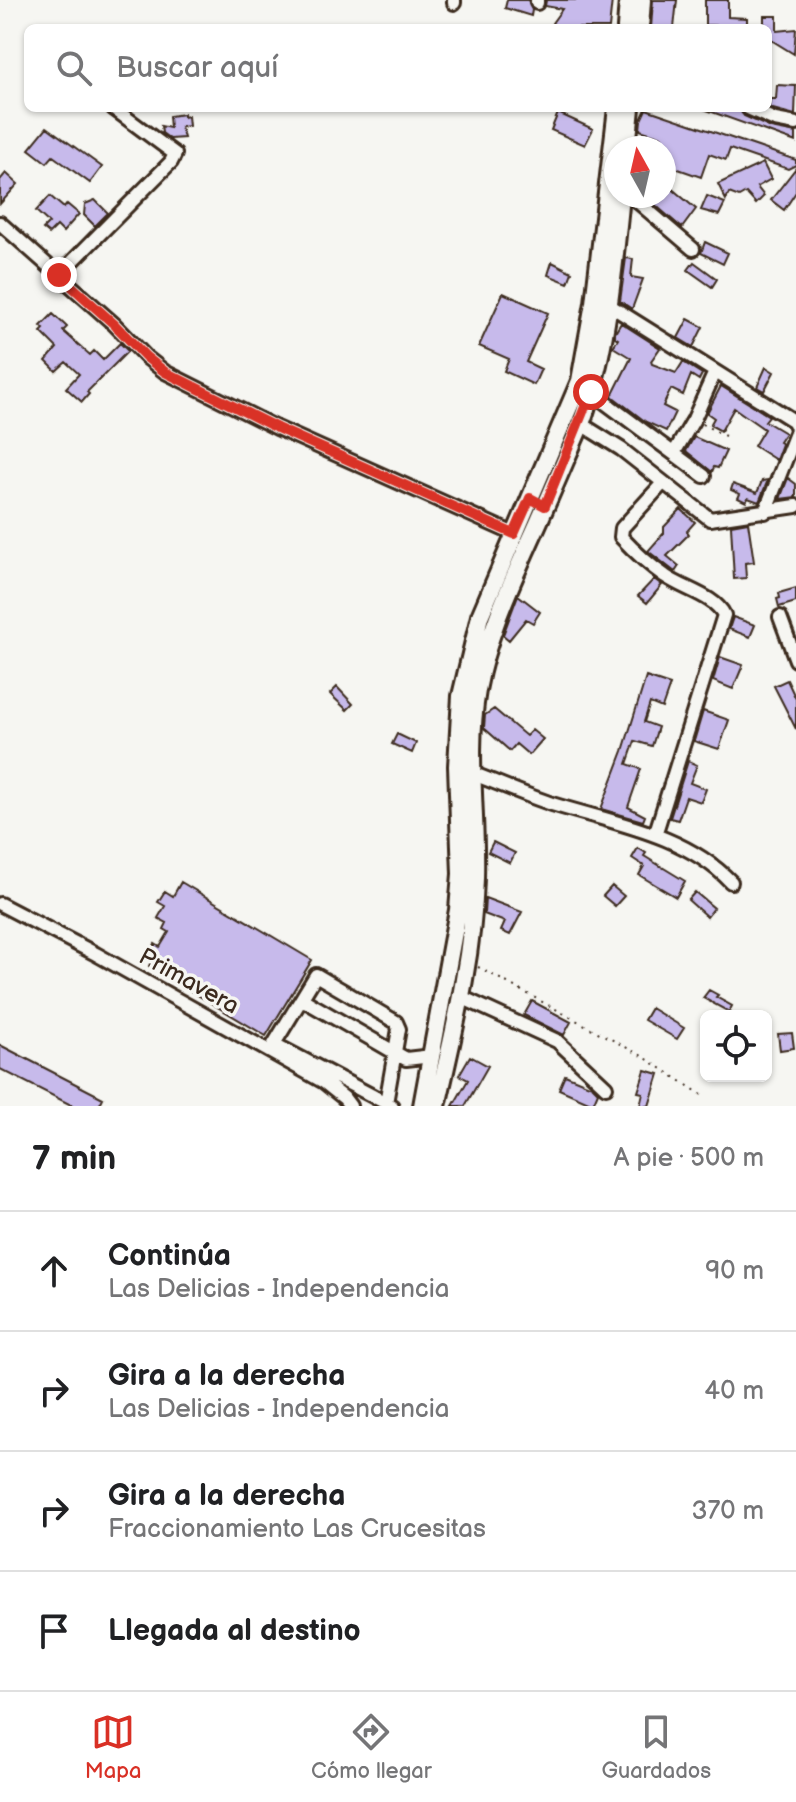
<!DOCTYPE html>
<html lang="es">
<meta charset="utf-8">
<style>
body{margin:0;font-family:"Balsamiq Sans",sans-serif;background:#f2f2f2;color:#202124}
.controls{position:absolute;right:24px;bottom:24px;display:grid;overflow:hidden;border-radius:12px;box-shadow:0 2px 6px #0004}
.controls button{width:72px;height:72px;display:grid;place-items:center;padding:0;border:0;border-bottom:2px solid #e0e0e0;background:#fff;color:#202124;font:40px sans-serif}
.compass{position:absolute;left:604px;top:136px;width:72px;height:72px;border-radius:50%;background:#fff;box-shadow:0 2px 6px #0004;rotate:352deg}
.stop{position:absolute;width:24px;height:24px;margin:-18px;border:6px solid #d93025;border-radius:50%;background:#fff}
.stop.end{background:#d93025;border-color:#fff;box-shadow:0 2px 8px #0008}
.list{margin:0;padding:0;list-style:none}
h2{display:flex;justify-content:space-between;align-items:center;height:104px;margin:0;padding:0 32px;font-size:34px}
h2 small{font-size:26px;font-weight:400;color:#757577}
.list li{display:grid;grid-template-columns:52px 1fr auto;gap:24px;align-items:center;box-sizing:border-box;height:120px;padding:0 32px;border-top:2px solid #e0e0e0}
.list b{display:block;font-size:30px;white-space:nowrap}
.list p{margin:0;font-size:26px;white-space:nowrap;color:#757577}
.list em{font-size:26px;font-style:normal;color:#757577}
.icon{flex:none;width:44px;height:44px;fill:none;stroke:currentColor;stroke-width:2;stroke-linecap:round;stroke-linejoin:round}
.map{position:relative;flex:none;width:796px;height:1106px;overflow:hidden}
.search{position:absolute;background:#fff;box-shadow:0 2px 6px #0004;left:24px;right:24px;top:24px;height:88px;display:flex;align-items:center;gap:20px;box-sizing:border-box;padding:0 28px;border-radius:12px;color:#757577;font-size:30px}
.sheet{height:584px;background:#fff}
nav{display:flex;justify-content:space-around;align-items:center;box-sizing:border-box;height:112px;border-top:2px solid #e0e0e0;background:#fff;font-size:22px;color:#757577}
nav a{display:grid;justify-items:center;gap:4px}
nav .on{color:#d93025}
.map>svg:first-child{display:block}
.building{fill:#c7baeb;stroke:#3b2a1e;stroke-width:2}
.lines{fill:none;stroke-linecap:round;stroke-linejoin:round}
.minor-casing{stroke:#3b2a1e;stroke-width:18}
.major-casing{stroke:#3b2a1e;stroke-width:22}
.path{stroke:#3b2a1e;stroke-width:2;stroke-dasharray:2 6;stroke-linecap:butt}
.minor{stroke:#f6f6f2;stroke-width:12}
.major{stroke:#f6f6f2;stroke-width:16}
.route{stroke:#d93025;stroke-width:10}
.labels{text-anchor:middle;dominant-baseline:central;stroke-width:7;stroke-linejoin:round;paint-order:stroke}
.street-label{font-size:24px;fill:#3b2a1e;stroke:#f6f6f2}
</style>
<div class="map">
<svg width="796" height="1106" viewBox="0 0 796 1106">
<rect width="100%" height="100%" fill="#f6f6f2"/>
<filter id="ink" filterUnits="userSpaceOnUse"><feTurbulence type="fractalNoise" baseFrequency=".0125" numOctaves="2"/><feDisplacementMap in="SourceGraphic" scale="16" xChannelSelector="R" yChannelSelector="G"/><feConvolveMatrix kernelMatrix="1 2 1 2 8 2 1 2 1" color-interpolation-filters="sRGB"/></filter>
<g filter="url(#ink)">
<path class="building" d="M507,0H528L532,10L531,16L505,8Z
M546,0H612L609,28H558L552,23L562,9L545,6Z
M653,0H677L674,28H651Z
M705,0H728V17L747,18V27L705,25Z
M764,16H777V31L796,29L794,54L768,38V28H764Z
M777,85L796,86L795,115L769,108L770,99H776Z
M701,108L739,109L744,116L771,128L796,133V142Z
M646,109L796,160V165L788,169L730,149L726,160L709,154L701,177L664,164L667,143L661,141L662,137L640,130L641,120Z
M558,113L593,129L585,145L551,130Z
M184,114V117L188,116L189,126L181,127L184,138L170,139L162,133L161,126L170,128L169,116Z
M47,127L102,167L90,183L53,156L47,163L29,149Z
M763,163L771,179L757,187L764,196L756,204L746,193L739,197L729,193L726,200L718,184Z
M796,168V192L784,210L771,200Z
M6,173L18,184L0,204V180Z
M664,182L696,209L682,228L653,203L659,196H664Z
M50,196L64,208L67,204L79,214L63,232L57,226L49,234L43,229L49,223L36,211Z
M707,196L725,203L719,215L701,210Z
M95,200L108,213L95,226L84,215L85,204Z
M705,242L728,253L723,264L701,253Z
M626,258L633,259L631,277L643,279L632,309L620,301Z
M552,262L572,272L568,283L548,275Z
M694,262L717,279L712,287L688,270Z
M503,293L548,313L526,362L541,369L534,385L504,371L509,359L479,346Z
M53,314L67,327L63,331L90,355L94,351L103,360L120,343L128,351L87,392L89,394L82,402L66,388L79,374L66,362L56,371L46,361L57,348L41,332L44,329L41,326Z
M688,319L703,327L693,347L678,338Z
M621,323L660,348L651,361L652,364L676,373L683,362L702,374L699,380L691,375L683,395L671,389L663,406L675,412L666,431L646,422L612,396L631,358L613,347L618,339L615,337V333Z
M766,367L774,372L764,391L757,387Z
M721,386L769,416L765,421L785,433L779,442L782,444L776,460L754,446L764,429L734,408L721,431L710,425L714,418L707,413Z
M694,437L726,451L718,468L714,467L712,472L686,451Z
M788,478L796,484V497L780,499Z
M768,480L759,502L748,498L746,502L738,498L740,494L731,490L733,484L757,493L762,481Z
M681,509L695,522L687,531L689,534L667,556L679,566L675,572L648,551L664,533V527Z
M748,522L754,562L745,563L746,578L734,579L731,525Z
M654,579L662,585L647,603L638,596Z
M796,588V602L779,607L777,599L780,598L779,593Z
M518,595L540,612L533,623L526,619L509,640L503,635Z
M733,617L755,625L750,637L729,629Z
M720,657L743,665L733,689L713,681Z
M646,677L670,685L662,708L650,703L644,722L658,727L652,746L635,741L627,764L641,769L628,807L645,816L643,821L601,809L623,751Z
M787,680L796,699V729L774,686Z
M337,687L353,704L347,710L330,694Z
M494,709L526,736L532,730L543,739L529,755L516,744L510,751L484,728L485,715Z
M703,711L729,720L719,749L694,741Z
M397,734L416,743L412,753L392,744Z
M688,761L697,765L690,783L706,789L701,802L686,797L678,820L670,818Z
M493,842L515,853L510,863L488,852Z
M638,848L646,853L644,856L685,881L676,897L639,875L644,866L632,858Z
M181,882L312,960L266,1036L149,966L153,959L148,956L155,944L160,947L169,932L164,929L167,923L158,918L165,906L158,902L165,891L173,896Z
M612,886L624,896L615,906L603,896Z
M695,892L714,908L707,917L688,900Z
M485,898L522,912L510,935L501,931L505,922L484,914Z
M709,990L718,995L716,997L732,1006L729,1012L703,998Z
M532,1001L571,1022L564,1035L524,1015Z
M651,1008L684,1028L677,1039L644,1020Z
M792,1033L794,1048L780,1050L778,1034Z
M0,1045L103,1098L99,1106H73L0,1069Z
M470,1056L488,1066L465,1106H453L468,1080L459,1075Z
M645,1070L659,1074L649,1106H640L643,1093L638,1092Z
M565,1075L592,1086L598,1092L593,1104L559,1089Z"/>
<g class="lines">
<g class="minor-casing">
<path id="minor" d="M454,3V0
M537,3V0
M748,108L775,120L796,124
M631,196L693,249
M0,223L114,324L146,357L165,372L277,428L514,534
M59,275L171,162L175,154L113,108
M609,305L794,421L796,426
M591,392L704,476
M581,424L621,449L710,519L796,506
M674,453L694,419L715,372
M765,512L796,433
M780,617L796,660
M471,773C498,783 525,795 552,804C613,823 685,834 731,882
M655,835L724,615C715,596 683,589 665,576C649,565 635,552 621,537L622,528L663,483
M0,904L96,954L324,1082L344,1098L350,1106
M461,997L557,1041L606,1087
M302,999L406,1059L432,1056
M386,1103L399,1029L396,1022L316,975L274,1044L386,1103L392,1106"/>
</g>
<g class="major-casing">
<path id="major" d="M626,28L628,0
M640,28L642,0
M627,148L631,108
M422,1106L458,910L461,874L457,766L461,696L480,616L580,381L594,303L617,108
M437,1106C454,1031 473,955 475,878C477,815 466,753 477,690C487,636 508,591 530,541C548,502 564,463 581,424C607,351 613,273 621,196"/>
</g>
<path class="path" d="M702,424L725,436
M478,967L644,1057L702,1095L701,1100"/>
<use href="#minor" class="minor"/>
<use href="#major" class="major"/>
</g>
</g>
<g class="lines" filter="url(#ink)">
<path class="route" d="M59,275L114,324L146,357L165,372L277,428L514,534L530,498L545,506L591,392"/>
</g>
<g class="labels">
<g class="street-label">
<text transform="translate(189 981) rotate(29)">Primavera</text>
</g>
</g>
</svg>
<div class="controls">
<button><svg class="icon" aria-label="locate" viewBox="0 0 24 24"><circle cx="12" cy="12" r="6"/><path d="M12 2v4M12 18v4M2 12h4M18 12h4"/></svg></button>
</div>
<svg class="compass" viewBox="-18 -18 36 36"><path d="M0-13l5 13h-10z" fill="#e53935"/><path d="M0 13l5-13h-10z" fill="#757577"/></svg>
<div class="stop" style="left:591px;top:392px"></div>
<div class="stop end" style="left:59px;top:275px"></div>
<div class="search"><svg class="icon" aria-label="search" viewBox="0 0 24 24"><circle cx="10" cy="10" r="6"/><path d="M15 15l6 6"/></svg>Buscar aquí</div>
</div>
<section class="sheet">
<h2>7 min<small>A pie · 500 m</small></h2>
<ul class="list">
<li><svg class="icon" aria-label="ahead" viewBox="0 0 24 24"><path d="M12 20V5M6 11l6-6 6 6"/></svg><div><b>Continúa</b><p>Las Delicias - Independencia</p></div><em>90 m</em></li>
<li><svg class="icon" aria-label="right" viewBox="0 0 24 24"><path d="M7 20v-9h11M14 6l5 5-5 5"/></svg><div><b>Gira a la derecha</b><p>Las Delicias - Independencia</p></div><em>40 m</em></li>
<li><svg class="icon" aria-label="right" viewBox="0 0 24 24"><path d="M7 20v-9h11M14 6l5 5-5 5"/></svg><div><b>Gira a la derecha</b><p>Fraccionamiento Las Crucesitas</p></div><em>370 m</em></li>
<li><svg class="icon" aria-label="arrive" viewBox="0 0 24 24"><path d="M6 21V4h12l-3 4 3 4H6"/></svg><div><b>Llegada al destino</b></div></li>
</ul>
</section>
<nav>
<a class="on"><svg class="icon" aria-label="map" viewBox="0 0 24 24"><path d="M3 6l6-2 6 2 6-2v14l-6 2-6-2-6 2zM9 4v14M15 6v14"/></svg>Mapa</a>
<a><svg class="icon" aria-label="directions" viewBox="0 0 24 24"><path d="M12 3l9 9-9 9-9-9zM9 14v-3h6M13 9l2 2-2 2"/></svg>Cómo llegar</a>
<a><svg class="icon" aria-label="saved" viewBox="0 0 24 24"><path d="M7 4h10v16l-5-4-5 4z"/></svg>Guardados</a>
</nav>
